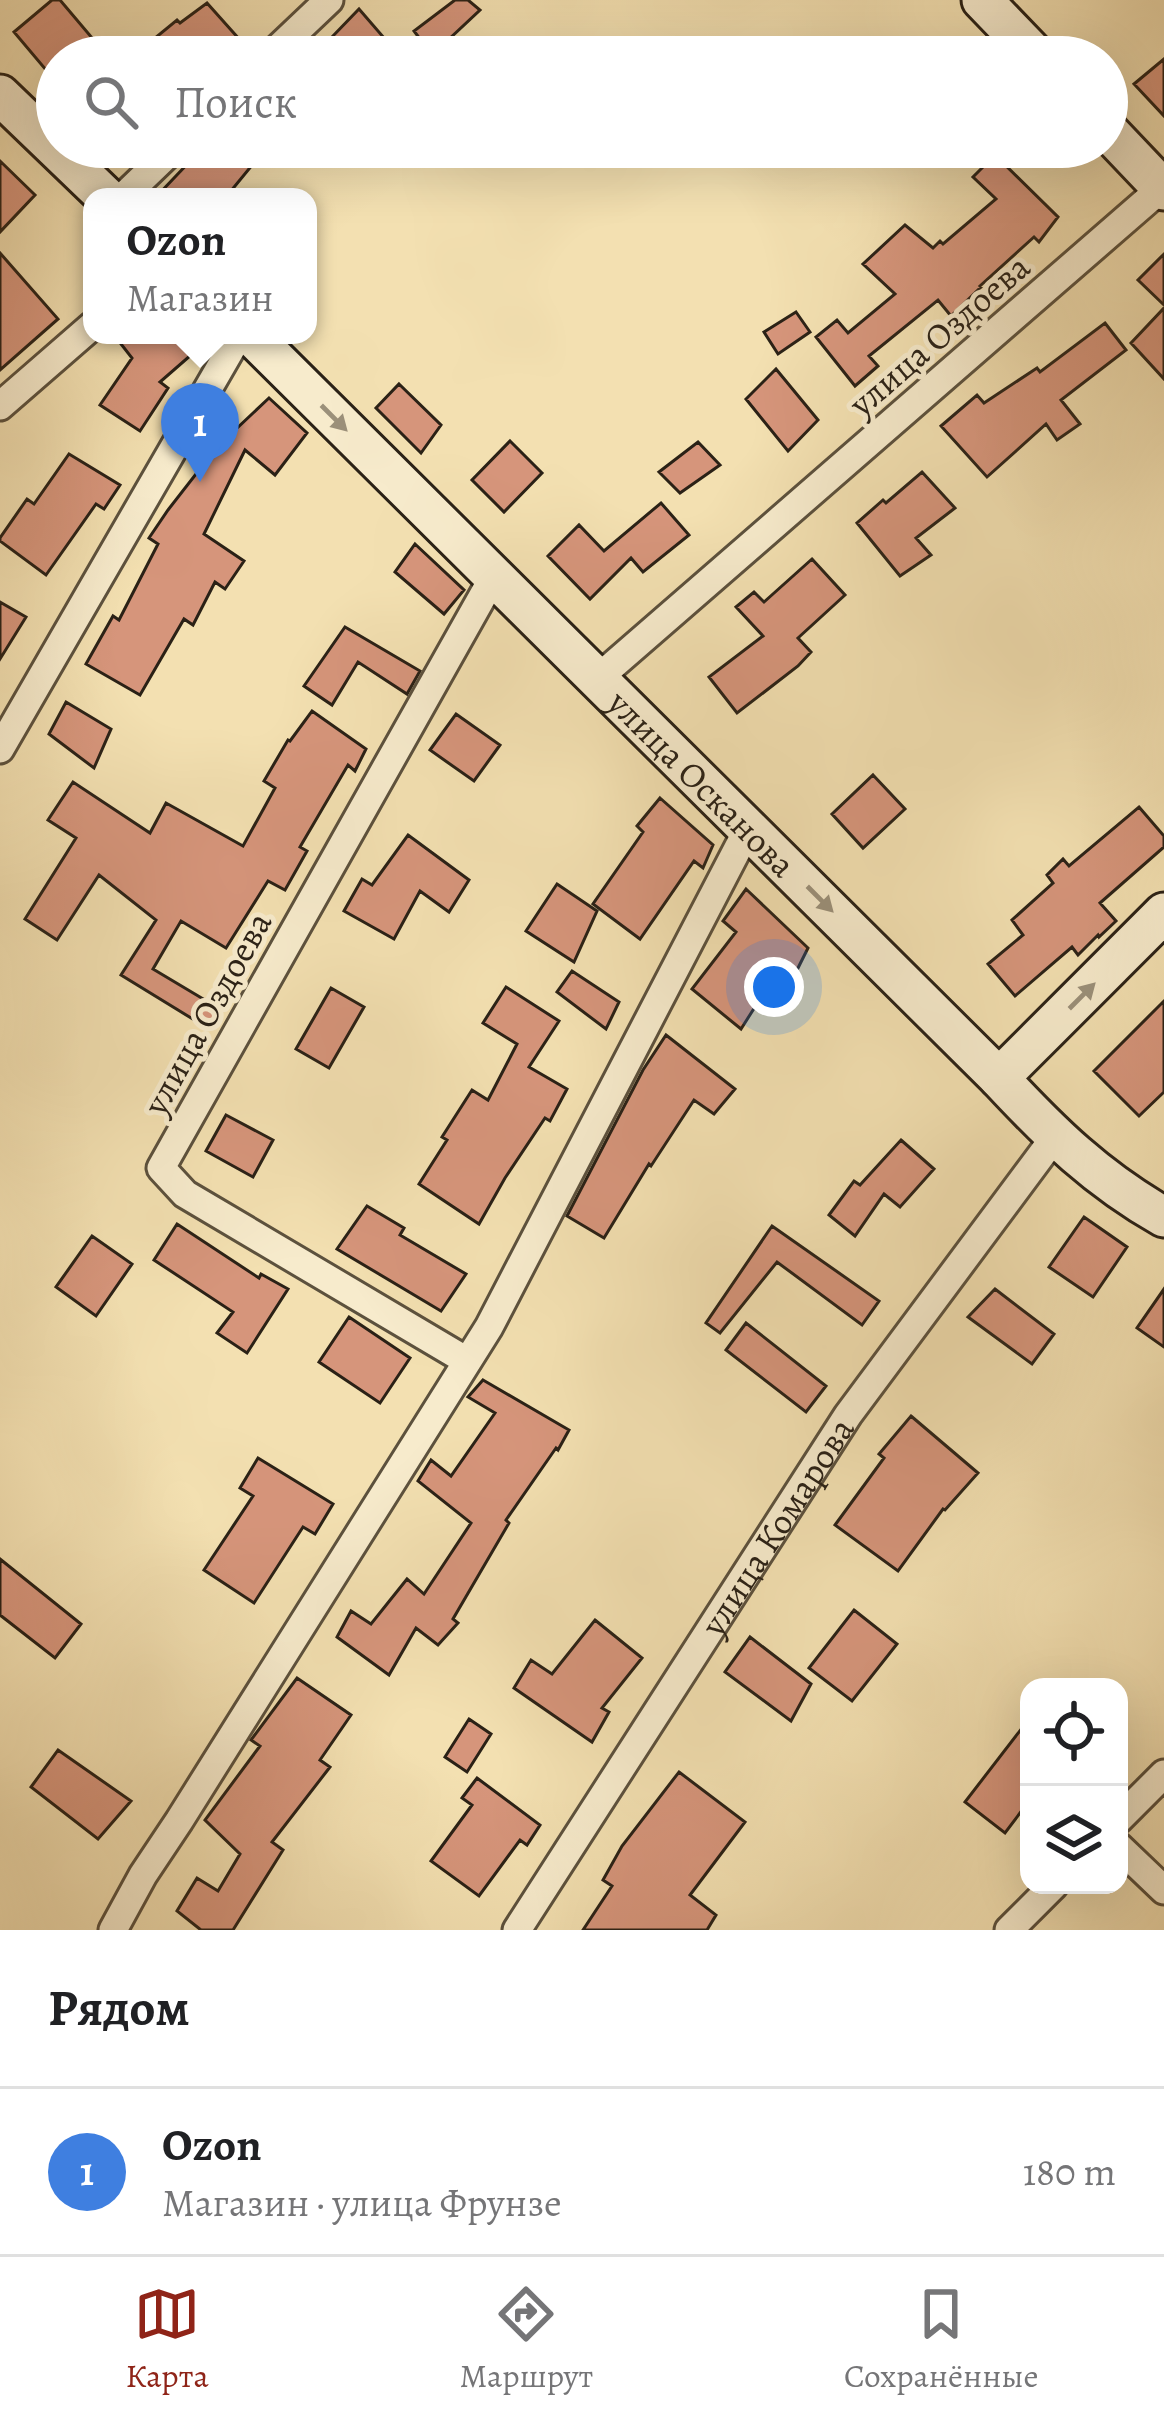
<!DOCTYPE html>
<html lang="ru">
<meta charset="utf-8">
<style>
body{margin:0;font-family:Alegreya,serif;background:#f2f2f2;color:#202124}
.controls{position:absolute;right:36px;bottom:36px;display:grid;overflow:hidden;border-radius:24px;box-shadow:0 12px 48px #0002}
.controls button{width:108px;height:108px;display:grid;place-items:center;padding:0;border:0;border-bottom:3px solid #e0e0e0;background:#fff;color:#202124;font:60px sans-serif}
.you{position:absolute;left:774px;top:987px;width:42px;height:42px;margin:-30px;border:9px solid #fff;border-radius:50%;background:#1a73e8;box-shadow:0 0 0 18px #1a73e833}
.badge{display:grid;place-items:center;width:78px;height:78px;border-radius:50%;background:#8f2418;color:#fff;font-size:39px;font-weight:700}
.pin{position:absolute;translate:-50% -99px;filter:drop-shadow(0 3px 6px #0008)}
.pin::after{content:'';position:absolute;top:63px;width:42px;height:36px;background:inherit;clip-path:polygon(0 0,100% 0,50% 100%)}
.popup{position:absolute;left:83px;top:188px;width:234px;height:156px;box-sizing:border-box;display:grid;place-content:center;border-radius:24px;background:#fff;filter:drop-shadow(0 3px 9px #0005);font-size:39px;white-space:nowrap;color:#757577}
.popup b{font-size:45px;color:#202124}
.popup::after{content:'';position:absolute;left:50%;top:100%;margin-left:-24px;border:24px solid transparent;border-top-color:#fff}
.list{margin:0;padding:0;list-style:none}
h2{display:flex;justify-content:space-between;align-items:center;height:156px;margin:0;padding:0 48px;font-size:51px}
h2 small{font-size:39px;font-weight:400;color:#757577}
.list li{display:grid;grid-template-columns:78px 1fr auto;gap:36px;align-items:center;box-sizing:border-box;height:168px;padding:0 48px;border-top:3px solid #e0e0e0}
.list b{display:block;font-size:45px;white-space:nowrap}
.list p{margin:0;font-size:39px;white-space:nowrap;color:#757577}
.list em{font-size:39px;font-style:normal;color:#757577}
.icon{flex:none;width:66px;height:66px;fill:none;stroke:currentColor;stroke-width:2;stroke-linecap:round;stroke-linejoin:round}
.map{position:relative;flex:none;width:1164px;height:1930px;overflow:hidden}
.search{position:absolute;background:#fff;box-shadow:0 12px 48px #0002;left:36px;right:36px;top:36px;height:132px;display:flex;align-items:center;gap:30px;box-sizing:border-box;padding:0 42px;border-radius:66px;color:#757577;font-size:45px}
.sheet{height:324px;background:#fff}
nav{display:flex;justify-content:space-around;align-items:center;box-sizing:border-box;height:168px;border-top:3px solid #e0e0e0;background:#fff;font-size:33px;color:#757577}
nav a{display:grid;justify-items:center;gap:6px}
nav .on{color:#8f2418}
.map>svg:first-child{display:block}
.building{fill:#d6957b;stroke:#2a2116;stroke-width:3}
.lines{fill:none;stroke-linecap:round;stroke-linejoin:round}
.street-casing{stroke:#5c513d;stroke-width:33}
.secondary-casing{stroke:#2a2116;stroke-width:45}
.street{stroke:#f7ebcc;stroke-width:27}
.secondary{stroke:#f7ebcc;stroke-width:39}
.oneway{fill:#9b907a}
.labels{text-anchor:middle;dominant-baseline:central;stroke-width:10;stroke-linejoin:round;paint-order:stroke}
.street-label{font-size:36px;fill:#2a2116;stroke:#f7ebcc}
</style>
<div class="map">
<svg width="1164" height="1930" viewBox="0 0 1164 1930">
<rect width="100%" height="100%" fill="#f3e0b1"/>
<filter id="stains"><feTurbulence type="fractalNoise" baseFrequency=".00167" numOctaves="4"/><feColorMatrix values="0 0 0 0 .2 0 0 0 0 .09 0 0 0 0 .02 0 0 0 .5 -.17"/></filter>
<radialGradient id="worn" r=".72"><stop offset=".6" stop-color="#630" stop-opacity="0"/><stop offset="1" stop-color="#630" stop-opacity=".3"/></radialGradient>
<path class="building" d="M52,0H60L93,39L71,57H57V83L14,32Z
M455,0H468L480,10L432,55L414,31Z
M207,3L240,40L223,57H167L155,38L177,20L180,23Z
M359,9L385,39L365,57H344L330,39Z
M1164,59V116L1134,84Z
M216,147H267L226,197H156L194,157L199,161Z
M995,155L1058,217L1039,242L1034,237L980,286L981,287L951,316L938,300L869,356L878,366L855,386L816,337L837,320L848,333L895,294L863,264L905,225L933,248L940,241L943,244L996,199L973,177Z
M0,161L35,195L0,232Z
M0,253L58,319L0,370Z
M1164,254V305L1138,280Z
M1164,308V379L1131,343Z
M796,312L810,332L778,354L764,332Z
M1105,323L1126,350L1061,400L1080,424L1057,440L1046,424L987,477L941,426L977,395L984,403L1037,368L1040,372Z
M114,335H214L160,382L168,388L140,431L100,405L132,358Z
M776,369L818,420L788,451L746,399Z
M399,384L441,425L421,453L376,408Z
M269,398L307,433L275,475L245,450L204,534L244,561L225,589L215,582L193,625L184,619L140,695L86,664L113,616L119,620L158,544L149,538L168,510L217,447Z
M510,441L542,473L504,512L472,480Z
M698,442L720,465L680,493L659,472Z
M69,454L120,485L104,509L96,504L46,575L0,541V538L27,499L34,504Z
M922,472L955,508L916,538L931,555L900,576L857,523L883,500L886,503Z
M661,503L689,535L643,572L631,558L590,599L548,556L579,525L604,551Z
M415,544L464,590L444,614L395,572Z
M812,559L845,595L798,638L811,652L798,666L737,713L709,677L763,636L736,607L754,592L764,602Z
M0,602L26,617L0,659Z
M345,627L420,671L407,694L358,662L332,705L304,686Z
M66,702L111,729L94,768L49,734Z
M312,711L366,749L355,771L348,765L300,847L307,851L285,890L268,881L226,948L181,921L153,969L220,1009L209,1029L121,975L156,920L99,875L57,940L25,919L76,838L48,820L73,782L150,833L166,803L243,846L275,788L264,781L288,740L290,741Z
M456,714L500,745L474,781L430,750Z
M873,775L905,809L863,848L832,814Z
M660,798L713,845L703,868L694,861L640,939L593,904L643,832L637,826Z
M1139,807L1164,836V847L1100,903L1116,921L1099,937L1098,935L1078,955L1072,947L1015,996L988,964L1023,935L1012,920L1053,883L1047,875L1063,859L1069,866Z
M408,835L469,880L449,912L420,891L394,939L344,911L362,879L372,885Z
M557,884L597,911L574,962L526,931Z
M746,889L808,948L792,980L779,969L741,1029L692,989L736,932L723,921Z
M572,971L619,1002L606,1029L557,992Z
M506,987L559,1021L529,1067L567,1089L550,1121L545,1118L505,1178L479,1224L419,1184L447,1140L442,1137L472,1090L488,1100L517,1044L483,1023Z
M331,988L364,1007L329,1068L296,1049Z
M1164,1001V1092L1139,1116L1094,1071Z
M666,1035L735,1089L714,1114L694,1100L651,1166L649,1164L604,1238L567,1216L643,1070Z
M226,1115L273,1140L253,1177L206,1151Z
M901,1140L934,1169L900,1207L884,1194L855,1236L829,1215L854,1181L860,1185Z
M367,1206L404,1228L400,1235L466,1274L441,1311L337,1249Z
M1084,1217L1127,1247L1093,1297L1049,1267Z
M177,1224L259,1278L261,1274L288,1289L247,1353L217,1333L233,1312L154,1260Z
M772,1226L879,1301L862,1325L777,1262L720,1333L706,1323Z
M92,1236L132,1264L96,1316L56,1287Z
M995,1289L1054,1334L1032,1364L968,1317Z
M1164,1289V1347L1137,1328Z
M349,1317L410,1358L380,1403L319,1362Z
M746,1323L826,1386L806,1412L726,1350Z
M483,1380L569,1430L558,1450L556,1448L506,1520L509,1523L453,1619L458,1623L438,1645L416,1628L389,1675L337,1637L351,1611L371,1624L407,1579L424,1594L471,1523L418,1481L431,1460L451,1476L495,1413L468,1397Z
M911,1416L978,1473L945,1510L943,1509L898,1571L835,1525L884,1458L879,1454Z
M258,1458L333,1504L315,1534L303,1527L254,1603L204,1570L253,1496L240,1488Z
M0,1559L81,1624L55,1658L0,1615Z
M854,1610L897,1644L852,1701L809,1668Z
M595,1620L642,1658L602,1708L609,1712L592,1742L514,1688L531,1660L552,1674Z
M750,1637L811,1684L791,1721L725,1672Z
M297,1678L351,1715L320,1760L330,1767L272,1842L283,1850L233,1930H201L177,1911L197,1878L218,1891L240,1854L205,1820L260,1746L251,1740Z
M469,1719L491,1734L467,1772L445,1757Z
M1029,1719V1801L1005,1833L965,1802Z
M58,1750L131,1801L98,1839L31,1787Z
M679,1772L745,1822L690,1895L716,1915L707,1930H583L612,1886L603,1880L622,1846Z
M477,1778L540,1825L527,1845L520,1840L479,1896L431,1861L472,1805L462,1798Z"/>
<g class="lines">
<g class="street-casing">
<g id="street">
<path d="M269,57L329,0"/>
<path d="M123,197L175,147"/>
<path d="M0,406L92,326"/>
<path d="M597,679L1164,186"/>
<path d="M0,749L239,335"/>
<path d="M467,1361L185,1194L161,1168L494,576"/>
<path d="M1119,1819L1164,1774"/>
<path d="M1119,1847L1164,1890"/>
<path d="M113,1930L143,1875L179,1821L489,1327L749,827"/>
<path id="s1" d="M517,1930L848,1415L1054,1138"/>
<path d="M1009,1930L1054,1885"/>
</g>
</g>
<g class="secondary-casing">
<g id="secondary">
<path d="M982,0L1037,57"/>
<path d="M0,95L106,197"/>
<path d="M1107,130L1164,190"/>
<path id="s2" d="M251,335L999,1078C1051,1134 1097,1179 1164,1217"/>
<path d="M999,1078L1164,913"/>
</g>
</g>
<use href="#street" class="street"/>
<use href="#secondary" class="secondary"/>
</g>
<defs><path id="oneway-solid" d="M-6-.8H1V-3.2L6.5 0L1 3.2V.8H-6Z" transform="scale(3)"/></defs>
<g class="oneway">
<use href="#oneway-solid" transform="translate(334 418) rotate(45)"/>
<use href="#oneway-solid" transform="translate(820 899) rotate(45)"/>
<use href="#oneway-solid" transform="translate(1082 996) rotate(-45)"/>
</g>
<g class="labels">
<g class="street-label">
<text transform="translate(939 335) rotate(-41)">улица Оздоева</text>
<text stroke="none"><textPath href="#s2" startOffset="636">улица Осканова</textPath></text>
<text transform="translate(207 1013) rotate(-61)">улица Оздоева</text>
<text stroke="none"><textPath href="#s1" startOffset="480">улица Комарова</textPath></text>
</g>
</g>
<rect width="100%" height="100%" filter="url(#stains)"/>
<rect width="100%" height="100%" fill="url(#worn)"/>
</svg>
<div class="controls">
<button><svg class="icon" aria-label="locate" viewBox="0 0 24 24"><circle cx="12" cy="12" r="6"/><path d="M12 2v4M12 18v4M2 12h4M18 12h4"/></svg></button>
<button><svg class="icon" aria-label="layers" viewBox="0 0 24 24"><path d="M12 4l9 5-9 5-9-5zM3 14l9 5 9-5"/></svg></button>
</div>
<div class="you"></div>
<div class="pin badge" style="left:200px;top:482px;background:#3f7fe0">1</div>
<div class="popup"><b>Ozon</b>Магазин</div>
<div class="search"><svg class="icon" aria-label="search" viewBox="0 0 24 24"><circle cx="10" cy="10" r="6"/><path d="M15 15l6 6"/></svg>Поиск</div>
</div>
<section class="sheet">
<h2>Рядом<small></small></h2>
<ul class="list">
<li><span class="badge" style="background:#3f7fe0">1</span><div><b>Ozon</b><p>Магазин · улица Фрунзе</p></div><em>180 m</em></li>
</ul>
</section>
<nav>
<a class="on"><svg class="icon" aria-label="map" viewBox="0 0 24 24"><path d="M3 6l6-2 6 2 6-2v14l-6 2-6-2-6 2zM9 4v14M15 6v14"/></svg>Карта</a>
<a><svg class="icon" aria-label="directions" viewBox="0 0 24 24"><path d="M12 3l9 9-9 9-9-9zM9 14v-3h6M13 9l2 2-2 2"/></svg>Маршрут</a>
<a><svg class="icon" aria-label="saved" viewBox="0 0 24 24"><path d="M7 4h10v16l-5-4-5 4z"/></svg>Сохранённые</a>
</nav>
